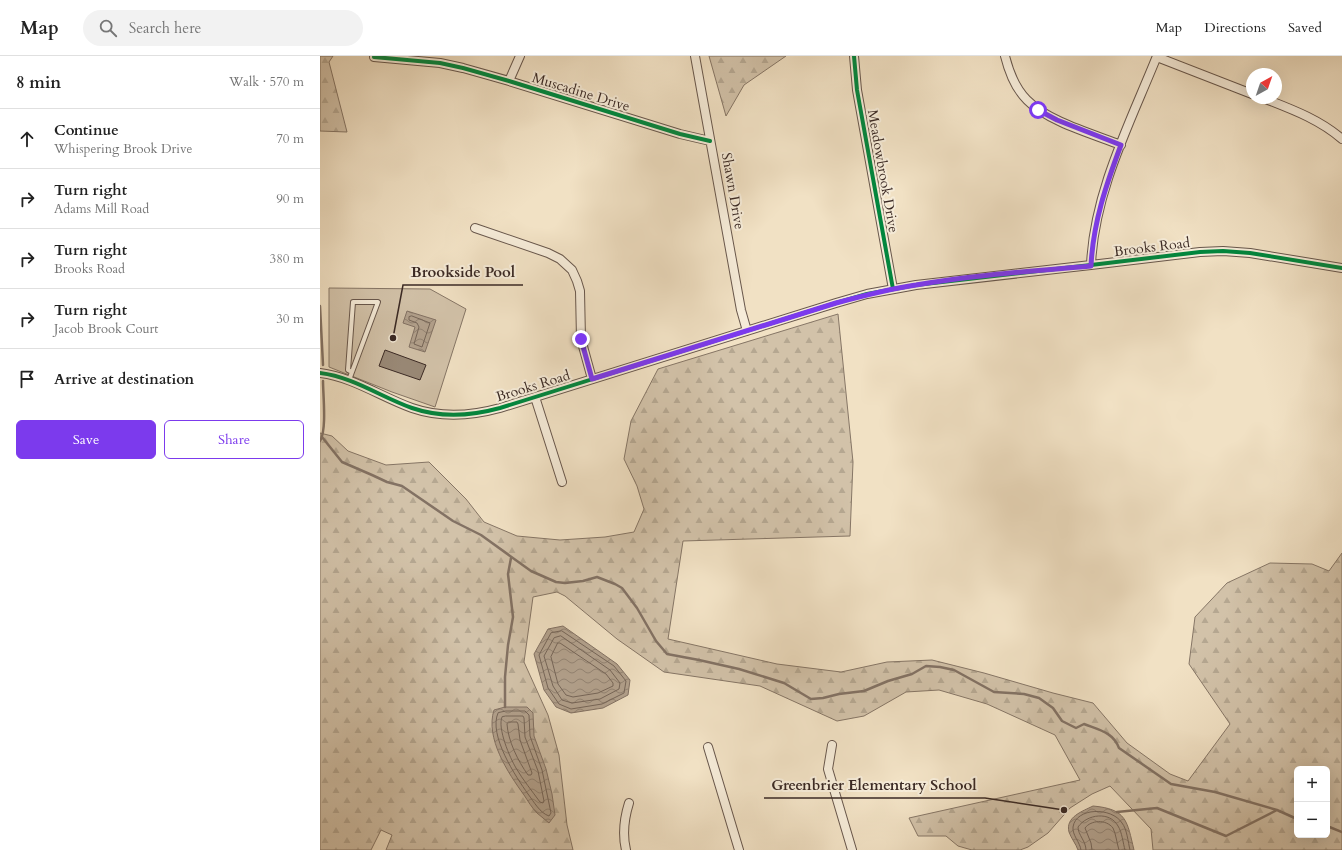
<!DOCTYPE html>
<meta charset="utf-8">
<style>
body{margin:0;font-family:Cardo,serif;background:#f2f2f2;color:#222}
.controls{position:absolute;right:12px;bottom:12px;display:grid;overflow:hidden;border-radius:6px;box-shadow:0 4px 16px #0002}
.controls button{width:36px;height:36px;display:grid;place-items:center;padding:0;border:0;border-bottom:1px solid #e0e0e0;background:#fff;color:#222;font:20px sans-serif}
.compass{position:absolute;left:926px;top:12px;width:36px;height:36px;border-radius:50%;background:#fff;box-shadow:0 4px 16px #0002;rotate:40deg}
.stop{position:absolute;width:12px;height:12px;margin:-9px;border:3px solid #7c3aed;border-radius:50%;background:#fff}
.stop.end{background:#7c3aed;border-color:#fff;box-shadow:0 1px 4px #0008}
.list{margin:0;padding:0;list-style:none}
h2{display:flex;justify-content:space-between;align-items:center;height:52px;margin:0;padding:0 16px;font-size:17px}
h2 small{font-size:13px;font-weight:400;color:#767676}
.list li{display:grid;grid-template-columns:26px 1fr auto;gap:12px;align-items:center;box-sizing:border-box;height:60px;padding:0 16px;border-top:1px solid #e0e0e0}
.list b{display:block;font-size:15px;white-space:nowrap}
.list p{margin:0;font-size:13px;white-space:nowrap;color:#767676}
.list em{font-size:13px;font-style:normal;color:#767676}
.actions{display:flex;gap:8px;padding:12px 16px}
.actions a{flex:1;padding:9px 0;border:1px solid #7c3aed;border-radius:6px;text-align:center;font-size:14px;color:#7c3aed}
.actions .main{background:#7c3aed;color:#fff}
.icon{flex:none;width:22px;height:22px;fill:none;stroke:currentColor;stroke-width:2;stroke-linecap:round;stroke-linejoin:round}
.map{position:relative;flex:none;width:1022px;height:794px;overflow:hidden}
header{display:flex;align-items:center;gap:24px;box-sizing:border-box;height:56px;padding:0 20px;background:#fff;border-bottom:1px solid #e0e0e0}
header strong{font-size:19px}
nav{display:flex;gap:22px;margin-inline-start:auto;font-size:14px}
.search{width:280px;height:36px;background:#f2f2f2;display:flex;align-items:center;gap:10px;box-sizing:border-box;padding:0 14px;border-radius:22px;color:#767676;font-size:15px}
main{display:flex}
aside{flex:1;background:#fff}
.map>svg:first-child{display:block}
.forest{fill:url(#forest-firs);stroke:#867666;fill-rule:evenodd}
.pitch{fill:#d2c2a9;stroke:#867666}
.water{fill:url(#water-waves);stroke:#837264}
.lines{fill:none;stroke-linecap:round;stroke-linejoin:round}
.shore{stroke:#766659;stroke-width:1}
.stream{stroke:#837264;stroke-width:2.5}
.building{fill:#998977;stroke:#3a2924}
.service-casing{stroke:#68574c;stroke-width:6}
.minor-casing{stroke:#68574c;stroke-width:10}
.service{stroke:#f6ecd9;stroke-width:4}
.minor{stroke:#f6ecd9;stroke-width:8}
.cycleway-casing{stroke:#f6ecd9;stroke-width:6}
.cycleway{stroke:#00873e;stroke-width:4}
.route{stroke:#7c3aed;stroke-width:5}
.labels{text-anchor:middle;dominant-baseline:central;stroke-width:4;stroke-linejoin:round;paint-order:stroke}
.street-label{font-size:14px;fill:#3a2924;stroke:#f6ecd9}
.leader{fill:none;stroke:#3a2924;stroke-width:1.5}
.callout-dot{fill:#3a2924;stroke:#f6ecd9;stroke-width:1.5}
.callout-label{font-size:15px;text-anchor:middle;font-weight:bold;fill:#3a2924;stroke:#f6ecd9;stroke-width:4;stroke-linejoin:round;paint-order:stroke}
</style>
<header>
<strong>Map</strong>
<div class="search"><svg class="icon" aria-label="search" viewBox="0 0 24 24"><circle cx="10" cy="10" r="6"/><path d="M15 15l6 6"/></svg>Search here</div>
<nav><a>Map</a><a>Directions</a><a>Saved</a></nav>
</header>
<main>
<aside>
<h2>8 min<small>Walk · 570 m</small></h2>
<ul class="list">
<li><svg class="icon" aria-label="ahead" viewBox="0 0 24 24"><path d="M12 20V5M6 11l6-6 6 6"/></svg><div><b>Continue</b><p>Whispering Brook Drive</p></div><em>70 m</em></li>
<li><svg class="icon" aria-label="right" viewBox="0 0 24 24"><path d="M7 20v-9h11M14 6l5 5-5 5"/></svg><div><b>Turn right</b><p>Adams Mill Road</p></div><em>90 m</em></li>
<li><svg class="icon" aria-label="right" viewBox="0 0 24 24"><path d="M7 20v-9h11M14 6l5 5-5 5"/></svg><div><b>Turn right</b><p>Brooks Road</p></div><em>380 m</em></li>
<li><svg class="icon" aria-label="right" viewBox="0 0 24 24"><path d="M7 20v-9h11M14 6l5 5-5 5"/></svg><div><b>Turn right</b><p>Jacob Brook Court</p></div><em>30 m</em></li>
<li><svg class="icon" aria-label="arrive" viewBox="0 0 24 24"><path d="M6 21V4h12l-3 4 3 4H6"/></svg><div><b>Arrive at destination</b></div></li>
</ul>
<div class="actions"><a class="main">Save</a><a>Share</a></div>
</aside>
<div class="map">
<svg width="1022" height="794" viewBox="0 0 1022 794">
<defs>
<pattern id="forest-firs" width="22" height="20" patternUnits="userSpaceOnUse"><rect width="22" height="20" fill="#d2c2a9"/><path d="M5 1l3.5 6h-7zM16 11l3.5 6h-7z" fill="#b5a791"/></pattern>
<pattern id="water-waves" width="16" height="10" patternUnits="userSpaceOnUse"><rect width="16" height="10" fill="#b3a28e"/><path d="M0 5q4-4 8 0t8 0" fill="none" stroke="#938474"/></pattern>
</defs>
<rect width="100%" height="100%" fill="#f1e1c4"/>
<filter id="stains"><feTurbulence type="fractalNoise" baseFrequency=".005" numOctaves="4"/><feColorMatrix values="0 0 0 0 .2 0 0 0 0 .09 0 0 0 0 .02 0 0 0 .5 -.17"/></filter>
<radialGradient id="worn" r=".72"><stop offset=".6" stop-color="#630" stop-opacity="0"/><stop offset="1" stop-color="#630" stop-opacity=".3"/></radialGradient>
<path class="forest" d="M0,0H13L9,6L27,76L0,75Z
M389,0H466L424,29L406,60Z
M518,258L533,406L530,480L363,485L348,583L457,608L521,616L567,606L612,604L664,617L733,637L773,647L807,687L850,718L868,725L910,668L869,608L875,561L907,527L950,507L992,508L1009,515L1022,497V794H833L831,773L790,730L772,738L750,752L728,777L708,791L700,794H652L638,790L626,780H598L589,762L760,724L735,679L667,648L619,634L586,636L544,660L517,665L440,630L344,616L297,583L245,540L237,536L213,541L204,606L228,659L239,699L247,769L253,794H66L72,779L61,774L51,794H0V377L12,380L28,395L66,409L109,406L146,443L164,466L197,480L240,484L285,481L314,476L324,453L317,430L304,403L311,365L338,313ZM977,713H1007V779H977Z"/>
<path class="pitch" d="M9,232L110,233L146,253L115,351L72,336L9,311Z"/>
<path class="water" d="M87,255L116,264L105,296L89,291L95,271L83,267Z
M243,570L297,608L310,624L308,639L283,652L251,657L236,651L224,634L214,598L228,573Z
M185,651H207L213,657L214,680L226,713L232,738L235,759L229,767C225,764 221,760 217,757C212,752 208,745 204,739C188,717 165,682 174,654Z
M773,750C807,753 807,765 814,794H758C756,788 751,782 749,776C745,761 763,755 773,750Z"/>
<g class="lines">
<path class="shore" d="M92,260L110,267L102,291L94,288L99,271L97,267L89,264V261Z
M242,575L294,610L306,625L304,637L282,648L251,653L239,648L228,632L219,599L231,577Z
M241,580L290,614L300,627L299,633L280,643L252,647L242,644L233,630L224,600L234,582Z
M238,587H240L286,618L293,627V630L278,637L253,641L246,639L238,628L231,601Z
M186,655H205L209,659L210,680L222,714L231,757L229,760C220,757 214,746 208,738C196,721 168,679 178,657Z
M186,660H203L204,662L205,681L218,715L224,745L223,747L220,746C212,735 203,724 196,712C190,702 177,672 182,661Z
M189,666H197L198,668L200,684L212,717L211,719H208C198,705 188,685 187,668Z
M761,794C760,786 752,779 753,771C756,751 792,751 802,767C807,773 808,786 810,794
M766,794C766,785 758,779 758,771C767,758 790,755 798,770C802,776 803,787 805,794
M772,794L771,787L765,772C771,764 786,763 793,772C796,778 797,788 799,794"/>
<path class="stream" d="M0,250L3,309
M2,381L22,406L52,419L67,426L82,430L133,465L161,479L211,515L236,526L245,527L263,525L277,521L295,528L302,532L317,552L336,585L347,598L379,604L419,613L464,627L491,643L503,642L519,638L544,635L568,625L592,618L606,610L620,611L634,614L674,636L704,638L719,642L733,652L742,665L756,672L764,668C779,674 793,676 799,692L851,728L895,736L957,754L977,763
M0,385C7,374 3,339 3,325
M185,651V621L188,589L193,561L188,518L191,502
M797,756L837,752L906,780L957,754
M1007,770L1022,776"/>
</g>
<path class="building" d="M65,294L106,309L100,324L59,310Z"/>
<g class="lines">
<g class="service-casing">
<path id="service" d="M29,324L32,316L58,246H33L28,314L32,316"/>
</g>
<g class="minor-casing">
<path id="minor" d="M375,0L421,254L427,275
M534,0L537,34L573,233
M685,0C689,16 695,32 707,44C727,65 773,78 801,89
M54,1L120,7L143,12L189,25L360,78L390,85
M837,1L932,38
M189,25L200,0
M943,42C971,53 999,63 1022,83
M155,172L228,197L240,203L252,214L257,225L260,235L261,283L272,323
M771,209C774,136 810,67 837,0
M0,317C33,321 61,341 92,352C121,362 151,360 180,352L516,247L547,238L596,229L771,209L880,196L903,195L930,197L1022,212
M215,341L242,426
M512,689L508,713L532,794
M388,691L419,794
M306,794C302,777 304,763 309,747"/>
</g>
<use href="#service" class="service"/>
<use href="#minor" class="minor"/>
<g class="cycleway-casing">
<path id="cycleway" d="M534,0L537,34L573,233
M54,1L120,7L143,12L189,25L360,78L390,85
M0,317C33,321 61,341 92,352C121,362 151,360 180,352L516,247L547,238L596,229L771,209L880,196L903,195L930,197L1022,212"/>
</g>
<use href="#cycleway" class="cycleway"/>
</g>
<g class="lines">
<path class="route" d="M261,283L272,323L516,247C542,240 569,233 596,229C654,219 713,215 771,210C773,167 786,129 801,89L737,64L718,54"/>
</g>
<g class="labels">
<g class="street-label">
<text transform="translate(261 36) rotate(17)">Muscadine Drive</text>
<text transform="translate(563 115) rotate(80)">Meadowbrook Drive</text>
<text transform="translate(413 135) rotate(80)">Shawn Drive</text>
<text transform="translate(832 191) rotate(-7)">Brooks Road</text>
<text transform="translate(213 330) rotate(-17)">Brooks Road</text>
</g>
</g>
<path class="leader" d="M73 282L83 229H203M744 754L665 742H444"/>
<g class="callout-dot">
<circle cx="73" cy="282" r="4"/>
<circle cx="744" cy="754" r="4"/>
</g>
<g class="callout-label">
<text x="143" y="221">Brookside Pool</text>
<text x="554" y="734">Greenbrier Elementary School</text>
</g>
<rect width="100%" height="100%" filter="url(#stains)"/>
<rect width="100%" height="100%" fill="url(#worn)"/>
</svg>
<div class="controls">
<button>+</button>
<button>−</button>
</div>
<svg class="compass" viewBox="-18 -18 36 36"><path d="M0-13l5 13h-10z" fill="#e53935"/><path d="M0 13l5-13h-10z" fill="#767676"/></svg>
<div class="stop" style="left:718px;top:54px"></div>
<div class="stop end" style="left:261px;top:283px"></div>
</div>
</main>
